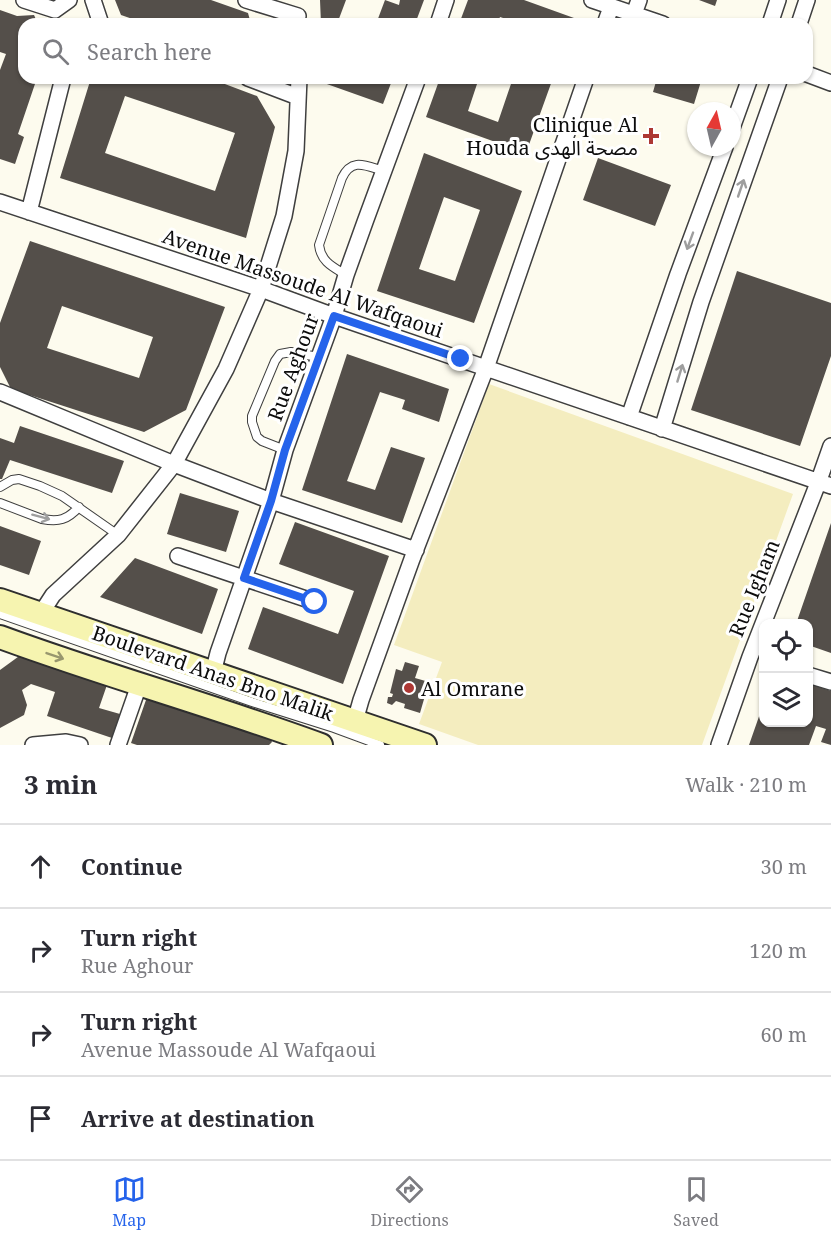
<!DOCTYPE html>
<meta charset="utf-8">
<style>
body{margin:0;font-family:"Noto Serif","Noto Sans Arabic",serif;background:#f7f7f7;color:#2b2b33}
.controls{position:absolute;right:18px;bottom:18px;display:grid;overflow:hidden;border-radius:12px;box-shadow:0 2px 4px #0004}
.controls button{width:54px;height:54px;display:grid;place-items:center;padding:0;border:0;border-bottom:2px solid #e1e1e2;background:#fff;color:#2b2b33;font:30px sans-serif}
.compass{position:absolute;left:687px;top:102px;width:54px;height:54px;border-radius:50%;background:#fff;box-shadow:0 2px 4px #0004;rotate:8deg}
.stop{position:absolute;width:18px;height:18px;margin:-14px;border:4px solid #2563eb;border-radius:50%;background:#fff}
.stop.end{background:#2563eb;border-color:#fff;box-shadow:0 2px 6px #0008}
.list{margin:0;padding:0;list-style:none}
h2{display:flex;justify-content:space-between;align-items:center;height:78px;margin:0;padding:0 24px;font-size:26px}
h2 small{font-size:20px;font-weight:400;color:#7c7c81}
.list li{display:grid;grid-template-columns:39px 1fr auto;gap:18px;align-items:center;box-sizing:border-box;height:84px;padding:0 24px;border-top:2px solid #e1e1e2}
.list b{display:block;font-size:22px;white-space:nowrap}
.list p{margin:0;font-size:20px;white-space:nowrap;color:#7c7c81}
.list em{font-size:20px;font-style:normal;color:#7c7c81}
.icon{flex:none;width:33px;height:33px;fill:none;stroke:currentColor;stroke-width:2;stroke-linecap:round;stroke-linejoin:round}
.map{position:relative;flex:none;width:831px;height:745px;overflow:hidden}
.search{position:absolute;background:#fff;box-shadow:0 2px 4px #0004;left:18px;right:18px;top:18px;height:66px;display:flex;align-items:center;gap:15px;box-sizing:border-box;padding:0 21px;border-radius:18px;color:#7c7c81;font-size:22px}
.sheet{height:414px;background:#fff}
nav{display:flex;justify-content:space-around;align-items:center;box-sizing:border-box;height:84px;border-top:2px solid #e1e1e2;background:#fff;font-size:16px;color:#7c7c81}
nav a{display:grid;justify-items:center;gap:3px}
nav .on{color:#2563eb}
.map>svg:first-child{display:block}
.sand{fill:#f4edbf}
.building{fill:#544f4a;fill-rule:evenodd}
.lines{fill:none;stroke-linecap:round;stroke-linejoin:round}
.lane-casing{stroke:#3f3f3f;stroke-width:10}
.street-casing{stroke:#3f3f3f;stroke-width:18}
.secondary-casing{stroke:#2e2e2e;stroke-width:26}
.lane{stroke:#fff;stroke-width:8}
.street{stroke:#fff;stroke-width:15}
.secondary{stroke:#f6f4b0;stroke-width:22}
.oneway{stroke:#9e9e9e}
.oneway2{stroke:#98976e}
.route{stroke:#2563eb;stroke-width:8}
.poi-dot{fill:#ad3834;stroke:#fff;stroke-width:2}
.labels{text-anchor:middle;dominant-baseline:central;stroke-width:6;stroke-linejoin:round;paint-order:stroke}
.poi-label{font-size:20px;fill:#0c0c0c;stroke:#fff;text-anchor:end}
.street-label{font-size:20px;fill:#0c0c0c;stroke:#fff}
</style>
<div class="map">
<svg width="831" height="745" viewBox="0 0 831 745">
<rect width="100%" height="100%" fill="#fdfbee"/>
<path class="sand" d="M489,384L793,494L702,745H478L419,724L442,662L394,645Z"/>
<path class="building" d="M115,0H211L248,13L251,24H147L121,15Z
M320,0H346L337,24H321Z
M385,0L399,5L400,0H424L415,24H376Z
M468,0H524L574,18L572,24H522L500,17L497,24H459Z
M699,0H717L715,6Z
M0,10L17,16L34,15L38,24H24V78H37L18,134L24,137L15,164L0,159V70L6,54L0,52Z
M91,78H209L257,96L275,127L246,238L60,178ZM125,96L235,133L215,191L105,153Z
M324,78H393L383,104L324,83Z
M440,78H479L468,111L498,122L513,78H553L526,153L426,117Z
M657,78H702L694,104L653,92Z
M424,153L522,191L474,323L377,291ZM444,197L480,210L455,281L419,269Z
M598,158L671,185L655,226L583,200Z
M30,241L225,307L186,410L144,432L11,389L0,367V323ZM62,306L153,337L139,378L47,348Z
M737,271L831,303V356L800,446L691,410Z
M347,354L449,389L439,422L402,409L405,400L380,392L347,481L375,490L391,447L425,458L402,523L302,490Z
M20,426L124,461L112,493L10,460L2,479H0V438L14,443Z
M180,493L239,511L226,552L167,534Z
M295,522L389,556L343,684L248,649L263,607L338,634L354,591L279,564Z
M831,523V653L808,645V624H796Z
M0,526L41,541L29,575L0,565Z
M135,558L218,589L202,634L100,597Z
M22,654L108,682L99,708L120,714L112,738L47,716L55,692L31,684L22,690L27,705L24,715L0,728V670Z
M405,662L419,666L415,678L429,682L420,713L404,708L405,704L396,701L392,705L387,703L388,697H392L393,694L390,693L396,669L402,671Z
M808,683L831,691V745L821,742L826,729L816,726L809,745H749L763,705L764,723H808Z
M147,697L240,729L270,737L272,742L269,745H137L131,743Z"/>
<g class="lines">
<g class="lane-casing">
<path id="lane" d="M346,275C333,267 321,262 319,245L342,178C352,157 366,166 384,171
M285,450L262,441L257,437L252,422V416L275,361L280,354L291,352L318,357
M0,487L12,480L19,479L40,486L62,496L118,535
M0,503L42,519C59,522 67,520 79,507
M0,614L252,702L334,728L380,745"/>
</g>
<g class="street-casing">
<path id="street" d="M24,0L55,10
M93,0L101,24
M246,0L298,16
M592,0L663,24
M55,10L69,0
M634,14L639,0
M438,24L446,0
M605,24L611,7
M770,24L778,0
M799,24L807,0
M807,74L831,83
M248,78L298,97
M732,128L750,78
M0,202L261,289L334,316L831,486
M29,212L63,78
M0,392L174,464L271,501L416,550
M629,417L678,274L725,147
M662,429L701,302L780,78
M178,556L315,602
M40,615L53,595L118,535L174,464L226,369L261,289L284,216L296,151L299,78
M213,673L218,653L271,501L285,450L334,316L346,275L365,222L418,78
M808,675L831,682
M355,721L361,700L412,559L486,368L586,78
M33,745L66,742L80,745
M118,745L139,685
M719,745L750,657L818,483L831,446"/>
</g>
<g class="secondary-casing">
<path id="secondary" d="M0,600L425,745
M0,637C106,676 215,706 321,745"/>
</g>
<use href="#lane" class="lane"/>
<use href="#street" class="street"/>
<use href="#secondary" class="secondary"/>
</g>
<defs><path id="oneway-shaft" d="M-6 0H5M1.5-3L5.5 0L1.5 3" fill="none" stroke-width="1.6" stroke-linecap="round" stroke-linejoin="round" transform="scale(1.5)"/></defs>
<g class="oneway">
<use href="#oneway-shaft" transform="translate(741 188) rotate(-71)"/>
<use href="#oneway-shaft" transform="translate(690 241) rotate(110)"/>
<use href="#oneway-shaft" transform="translate(680 373) rotate(-73)"/>
<use href="#oneway-shaft" transform="translate(41 517) rotate(15)"/>
</g>
<use class="oneway2" href="#oneway-shaft" transform="translate(55 656) rotate(19)"/>
<g class="lines">
<path class="route" d="M315,602L244,578L271,501L285,450L334,316L461,359"/>
</g>
<g class="poi-dot">
<path d="M648 127h6v6h6v6h-6v6h-6v-6h-6v-6h6z"/>
<circle cx="409" cy="688" r="6"/>
</g>
<g class="labels">
<g class="poi-label">
<text x="638" y="124">Clinique Al<tspan x="638" dy="23">Houda مصحة الهدى</tspan></text>
<text x="421" y="688" text-anchor="start">Al Omrane</text>
</g>
<g class="street-label">
<text transform="translate(303 283) rotate(19)">Avenue Massoude Al Wafqaoui</text>
<text transform="translate(293 367) rotate(-70)">Rue Aghour</text>
<text transform="translate(754 588) rotate(-68)">Rue Igham</text>
<text transform="translate(213 673) rotate(19)">Boulevard Anas Bno Malik</text>
</g>
</g>
</svg>
<div class="controls">
<button><svg class="icon" aria-label="locate" viewBox="0 0 24 24"><circle cx="12" cy="12" r="6"/><path d="M12 2v4M12 18v4M2 12h4M18 12h4"/></svg></button>
<button><svg class="icon" aria-label="layers" viewBox="0 0 24 24"><path d="M12 4l9 5-9 5-9-5zM3 14l9 5 9-5"/></svg></button>
</div>
<svg class="compass" viewBox="-18 -18 36 36"><path d="M0-13l5 13h-10z" fill="#e53935"/><path d="M0 13l5-13h-10z" fill="#7c7c81"/></svg>
<div class="stop" style="left:315px;top:602px"></div>
<div class="stop end" style="left:461px;top:359px"></div>
<div class="search"><svg class="icon" aria-label="search" viewBox="0 0 24 24"><circle cx="10" cy="10" r="6"/><path d="M15 15l6 6"/></svg>Search here</div>
</div>
<section class="sheet">
<h2>3 min<small>Walk · 210 m</small></h2>
<ul class="list">
<li><svg class="icon" aria-label="ahead" viewBox="0 0 24 24"><path d="M12 20V5M6 11l6-6 6 6"/></svg><div><b>Continue</b></div><em>30 m</em></li>
<li><svg class="icon" aria-label="right" viewBox="0 0 24 24"><path d="M7 20v-9h11M14 6l5 5-5 5"/></svg><div><b>Turn right</b><p>Rue Aghour</p></div><em>120 m</em></li>
<li><svg class="icon" aria-label="right" viewBox="0 0 24 24"><path d="M7 20v-9h11M14 6l5 5-5 5"/></svg><div><b>Turn right</b><p>Avenue Massoude Al Wafqaoui</p></div><em>60 m</em></li>
<li><svg class="icon" aria-label="arrive" viewBox="0 0 24 24"><path d="M6 21V4h12l-3 4 3 4H6"/></svg><div><b>Arrive at destination</b></div></li>
</ul>
</section>
<nav>
<a class="on"><svg class="icon" aria-label="map" viewBox="0 0 24 24"><path d="M3 6l6-2 6 2 6-2v14l-6 2-6-2-6 2zM9 4v14M15 6v14"/></svg>Map</a>
<a><svg class="icon" aria-label="directions" viewBox="0 0 24 24"><path d="M12 3l9 9-9 9-9-9zM9 14v-3h6M13 9l2 2-2 2"/></svg>Directions</a>
<a><svg class="icon" aria-label="saved" viewBox="0 0 24 24"><path d="M7 4h10v16l-5-4-5 4z"/></svg>Saved</a>
</nav>
